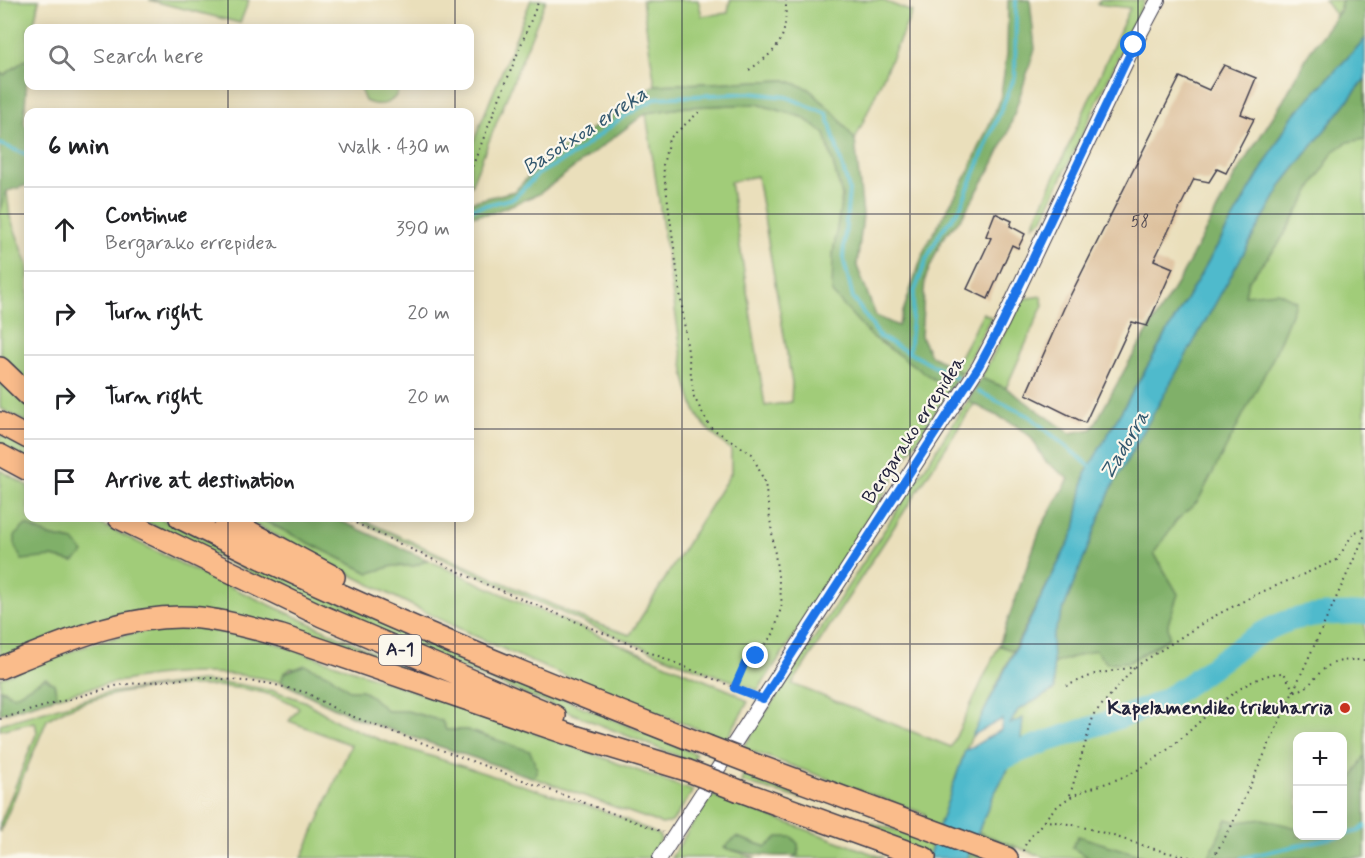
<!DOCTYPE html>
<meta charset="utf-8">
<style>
body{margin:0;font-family:Mynerve,sans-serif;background:#f6f6f6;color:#202124}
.controls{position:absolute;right:18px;bottom:18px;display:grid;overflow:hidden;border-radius:12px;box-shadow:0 3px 15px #0003}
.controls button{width:54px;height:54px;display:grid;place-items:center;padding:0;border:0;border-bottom:2px solid #e0e0e0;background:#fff;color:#202124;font:30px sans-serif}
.stop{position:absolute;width:18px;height:18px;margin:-14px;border:4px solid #1a73e8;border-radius:50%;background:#fff}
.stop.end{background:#1a73e8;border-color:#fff;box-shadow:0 2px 6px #0008}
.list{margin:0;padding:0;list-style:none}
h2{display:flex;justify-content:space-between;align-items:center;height:78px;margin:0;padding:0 24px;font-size:26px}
h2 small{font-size:20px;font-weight:400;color:#757577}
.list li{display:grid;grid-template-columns:39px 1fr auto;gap:18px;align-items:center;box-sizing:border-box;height:84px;padding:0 24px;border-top:2px solid #e0e0e0}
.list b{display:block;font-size:22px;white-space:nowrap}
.list p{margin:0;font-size:20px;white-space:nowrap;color:#757577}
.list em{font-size:20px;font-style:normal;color:#757577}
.icon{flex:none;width:33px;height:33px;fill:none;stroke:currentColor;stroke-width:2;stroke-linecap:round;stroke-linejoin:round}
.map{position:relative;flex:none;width:1365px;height:858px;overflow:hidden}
.search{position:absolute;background:#fff;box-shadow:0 3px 15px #0003;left:24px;top:24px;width:450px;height:66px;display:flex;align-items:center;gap:15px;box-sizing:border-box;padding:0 21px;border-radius:12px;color:#757577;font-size:22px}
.panel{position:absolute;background:#fff;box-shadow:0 3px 15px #0003;left:24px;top:108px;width:450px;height:414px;border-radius:12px}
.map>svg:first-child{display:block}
.green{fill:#a1cc79;stroke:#62775a;stroke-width:1.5;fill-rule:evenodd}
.forest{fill:#80b069;stroke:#516952;stroke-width:1.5}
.water{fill:#4fbacc;stroke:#386e84;stroke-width:1.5}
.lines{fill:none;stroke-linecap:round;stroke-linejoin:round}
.stream{stroke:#4fbacc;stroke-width:4}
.river{stroke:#4fbacc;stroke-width:22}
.building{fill:#dcbe99}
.minor-casing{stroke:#403e4e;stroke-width:16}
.highway-casing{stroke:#403e4e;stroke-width:24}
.path{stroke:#403e4e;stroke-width:2;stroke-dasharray:1.5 4.5;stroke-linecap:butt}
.minor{stroke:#fff;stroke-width:14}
.highway{stroke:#fabc8b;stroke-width:21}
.highway-bridge-casing{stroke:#403e4e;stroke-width:24;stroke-linecap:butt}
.highway-bridge{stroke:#fabc8b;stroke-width:21}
.route{stroke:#1a73e8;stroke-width:8}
.grid{fill:none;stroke:#22223b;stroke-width:1.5;stroke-opacity:0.55}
.poi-dot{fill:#c8321e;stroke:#fbf7ec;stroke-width:2}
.labels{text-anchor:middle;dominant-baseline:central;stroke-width:4.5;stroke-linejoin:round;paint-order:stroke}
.number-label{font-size:16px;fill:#504952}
.shield{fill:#fbf7ec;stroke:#636270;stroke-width:1.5}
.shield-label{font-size:18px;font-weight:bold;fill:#22223b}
.street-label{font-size:20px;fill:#22223b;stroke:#fbf7ec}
.poi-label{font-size:20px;font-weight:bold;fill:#22223b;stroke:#fbf7ec;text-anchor:end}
.water-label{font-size:21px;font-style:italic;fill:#32576e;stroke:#fbf7ec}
</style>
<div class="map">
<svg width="1365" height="858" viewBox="0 0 1365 858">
<rect width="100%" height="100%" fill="#fbf7ec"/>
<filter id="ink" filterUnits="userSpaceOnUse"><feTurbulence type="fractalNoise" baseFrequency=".0167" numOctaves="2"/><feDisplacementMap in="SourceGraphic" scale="12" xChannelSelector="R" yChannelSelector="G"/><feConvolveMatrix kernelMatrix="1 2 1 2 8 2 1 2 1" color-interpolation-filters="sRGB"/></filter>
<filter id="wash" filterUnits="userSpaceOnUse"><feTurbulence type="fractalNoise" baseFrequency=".008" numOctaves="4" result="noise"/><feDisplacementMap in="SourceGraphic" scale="24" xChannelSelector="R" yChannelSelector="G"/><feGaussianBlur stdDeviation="1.35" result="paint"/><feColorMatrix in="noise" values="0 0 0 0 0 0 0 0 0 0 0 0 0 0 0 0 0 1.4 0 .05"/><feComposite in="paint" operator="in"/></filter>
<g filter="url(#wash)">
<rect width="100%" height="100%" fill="#eadfbb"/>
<path class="green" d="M0,0H39L33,28H28V58L4,75L0,72Z
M149,0H249L240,23Z
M531,0H546L470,188V150Z
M642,0H698L702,16L728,13L730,0H881L912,12L855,140L836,115L786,80L655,85Z
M1101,0H1145L1042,220L1033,225L1130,8L1097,4Z
M1324,0H1342L1336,16Z
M1365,79V858H1045L978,832L993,796L1020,747L1023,718L1009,726L1018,710L1054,690L1052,638L1283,183ZM1298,736H1342V836H1298Z
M359,86H399C397,104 380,108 365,101Z
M757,104L802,117L825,134L842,196L833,254L870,335L949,390L817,601L758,690L676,661L589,625L352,518H359L589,621L630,635L731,473V450C699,423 695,418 685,377L646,113L687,107ZM757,176L792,383L791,402L765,406L730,182Z
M7,191L10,217L28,265V383L0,353V212Z
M1041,296L1043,305L1006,388L981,378L1022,299Z
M983,313L991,317L962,373L954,368Z
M0,377L28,403V423L0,408Z
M968,401L974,404L792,684L951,747L999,645L1013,651L965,751L928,858L863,824L864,821L916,836L925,814L743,748Z
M0,434L28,449V460L0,445Z
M0,470L28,486V518H89L200,573L436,681L191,611L0,663ZM26,525L49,536L74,541V562L52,557Z
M138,518H159L446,650L696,754L692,762L455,666L309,601Z
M242,518H259L369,573L393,566H414L428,560L522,603L735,693L748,702L726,740C647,709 568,679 490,643C406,604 324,561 242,518Z
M190,626L266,640L536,733L693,791L672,822L662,824L534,778L537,769L467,730H446L442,721L407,711H387L371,696L361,690H349L331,676L291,668L284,673L281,682C204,664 133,675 57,697L54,684L46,678L14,697L5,690L0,689V678C66,653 119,629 190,626Z
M200,681L236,684L275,691L304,701L340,723L383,741L613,814L659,835L661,840L649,858H302L351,745L289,721L299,708C249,671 96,684 47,720L0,832V824L37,732L35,722L0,730V724L107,693Z
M744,772L784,787L802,799L741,782Z
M711,795L884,858H793L799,854L798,844L778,837L767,847L737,837L725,848L756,858H671Z"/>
<path class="forest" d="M1008,0H1030L1035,49L1008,133L994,163L962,217L942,239L925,279L921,336L930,355L962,373L949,390L870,335L832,293L833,255L842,196L825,134L802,117L757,104L687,107L646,113L539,194L492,213L470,216V202L515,191L539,165L655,85L786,80L809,89L836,115L855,140L863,215L857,266L876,316L898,326L925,248L967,175L1000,100L1007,54Z
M1342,0H1365V39L1292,117L1085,474L1075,530L1013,651L999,645L1041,527L1069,479L1045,461L1031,437L1015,425L968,401L981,378L1006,388L1070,433L1092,429L1128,364L1182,275L1235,176L1283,101L1310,51L1340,11Z
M28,58L24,124L28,129V185L7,191L0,212V72L4,75Z
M1365,79V139L1348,142L1333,152L1278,245L1248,281L1245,295L1278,292L1296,301L1274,356L1198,501L1176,521L1154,553L1178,594L1168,624L1169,638L1129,662L1107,663L1095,650L1052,664V638L1111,489L1283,183Z
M259,518C283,517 311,522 334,518L428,560L414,566H393L369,573Z
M26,525L49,536L74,541L84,553L74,562L52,557L22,560L15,547V535Z
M305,665L331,676L349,690H361L371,696L387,711H407L442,721L446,730H467L530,751L537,769L534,778L358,719L281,682L284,673Z
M45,678L54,684L57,697L0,714V689L14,696Z
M1365,755V858H1208L1227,819L1237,822L1263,819L1297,828L1298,836H1342L1343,795Z
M978,832L1015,847L1012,858H967Z
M1078,836L1149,858H1090L1072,848Z
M736,837L766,847L778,837H792L798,844L799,855C778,858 745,854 724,848Z"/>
<path class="water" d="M1365,39V79L1283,183L1111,489L1052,638L1054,690L1018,710L1010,724L1023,718L1020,747L993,796L967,858H928L965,751L1001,730L1002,719L972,736L1075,530L1085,474L1292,117Z"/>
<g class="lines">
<path class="stream" d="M0,144L28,155
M470,209L514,198L538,174L576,153L620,119L656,98L750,93L787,97L827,114L849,189L843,257L853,298L880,337L958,379
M909,353L914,293L927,258L940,233L960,208L1015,76L1016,0
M979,392L1029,416L1092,468
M1342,835L1359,831L1365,826
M1242,858L1340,836"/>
<path class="river" d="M991,765C1042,738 1100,728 1153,705C1201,683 1238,638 1288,621C1313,613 1339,614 1365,613"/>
</g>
<g id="blocks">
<path class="building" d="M1224,65L1256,78L1241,114L1254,119L1226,173L1217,169L1209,182L1194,179L1154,260L1173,268L1147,326L1132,322L1085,423L1026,394L1064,308L1180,77L1209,90Z
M995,213L1012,221L1010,226L1025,234L1018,248L1012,245L988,299L967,289L991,238L986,236Z"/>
</g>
</g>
<g filter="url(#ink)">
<use href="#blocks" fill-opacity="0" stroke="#403e4e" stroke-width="1.5"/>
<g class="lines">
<g class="minor-casing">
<path id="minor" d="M660,858L979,366L1002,323L1134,45L1158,0"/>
</g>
<g class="highway-casing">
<path id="highway" d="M0,368L28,395
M0,423L28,438
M0,455L28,470
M119,518L322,616L555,716
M180,518C351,605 529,676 707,746
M224,518L334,577
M0,668C63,642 131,611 200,618C228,621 255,629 282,636L571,735L686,770
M751,763L1007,858
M740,791L925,858"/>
</g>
<path class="path" d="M749,70C782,47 786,40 786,0
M699,112L669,139L663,165L694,397L710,427L752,454L765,483L782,604L774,633L756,656L745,663L734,688
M470,172L539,0
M345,518L483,583L750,694
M1066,686L1095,674L1135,667L1209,619L1257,594L1337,560L1354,532L1365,530
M1295,691C1310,689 1313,678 1324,669C1336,659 1350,660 1365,660
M0,719L119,685L200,677L267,683L305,692L339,711L377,726L663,832
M1070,795L1094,714L1135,667
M1044,821C1066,791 1091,790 1123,777C1136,772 1151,762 1163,753C1197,729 1240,673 1284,673L1294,691
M1023,851L1026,843L1044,821C1097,824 1145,852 1197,858
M1213,858L1231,827L1365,535"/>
<use href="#minor" class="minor"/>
<use href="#highway" class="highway"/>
<g class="highway-bridge-casing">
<path id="highway-bridge" d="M707,746L751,763
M686,770L740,791"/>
</g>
<use href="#highway-bridge" class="highway-bridge"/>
</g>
</g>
<g class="lines" filter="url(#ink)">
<path class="route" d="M756,656L745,663L734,688L763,699L979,366L1002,323L1134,45"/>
</g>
<path class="grid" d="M228,0V28M455,0V28M682,0V858M910,0V858M1138,0V858M228,86V112M455,86V112M0,214H28M470,214H1365M0,429H28M470,429H1365M228,518V858M455,518V858M0,644H1365"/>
<circle class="poi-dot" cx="1345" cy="708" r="6"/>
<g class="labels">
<g class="number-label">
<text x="1140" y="221">58</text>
</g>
<rect class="shield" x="379" y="635" width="42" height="30" rx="4.5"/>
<g class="shield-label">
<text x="400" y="650">A-1</text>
</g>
<g class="street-label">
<text transform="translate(914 430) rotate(-57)">Bergarako errepidea</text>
</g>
<g class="poi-label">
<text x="1333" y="708">Kapelamendiko trikuharria</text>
</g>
<g class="water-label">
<text transform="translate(585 131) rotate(-33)">Basotxoa erreka</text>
<text transform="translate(1125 445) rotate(-59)">Zadorra</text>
</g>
</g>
</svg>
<div class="controls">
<button>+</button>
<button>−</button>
</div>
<div class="stop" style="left:1134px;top:45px"></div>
<div class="stop end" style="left:756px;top:656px"></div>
<div class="search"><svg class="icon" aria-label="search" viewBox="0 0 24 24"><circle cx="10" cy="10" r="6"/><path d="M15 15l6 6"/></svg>Search here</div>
<section class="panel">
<h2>6 min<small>Walk · 430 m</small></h2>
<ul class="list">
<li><svg class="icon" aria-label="ahead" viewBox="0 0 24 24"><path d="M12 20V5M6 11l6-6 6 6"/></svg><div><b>Continue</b><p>Bergarako errepidea</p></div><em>390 m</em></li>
<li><svg class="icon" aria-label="right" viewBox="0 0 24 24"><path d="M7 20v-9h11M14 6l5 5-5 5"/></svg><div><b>Turn right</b></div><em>20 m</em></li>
<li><svg class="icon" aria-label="right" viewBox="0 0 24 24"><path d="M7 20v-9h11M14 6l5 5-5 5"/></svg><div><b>Turn right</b></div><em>20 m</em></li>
<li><svg class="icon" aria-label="arrive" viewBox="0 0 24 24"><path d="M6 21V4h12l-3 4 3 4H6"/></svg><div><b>Arrive at destination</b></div></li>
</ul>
</section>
</div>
